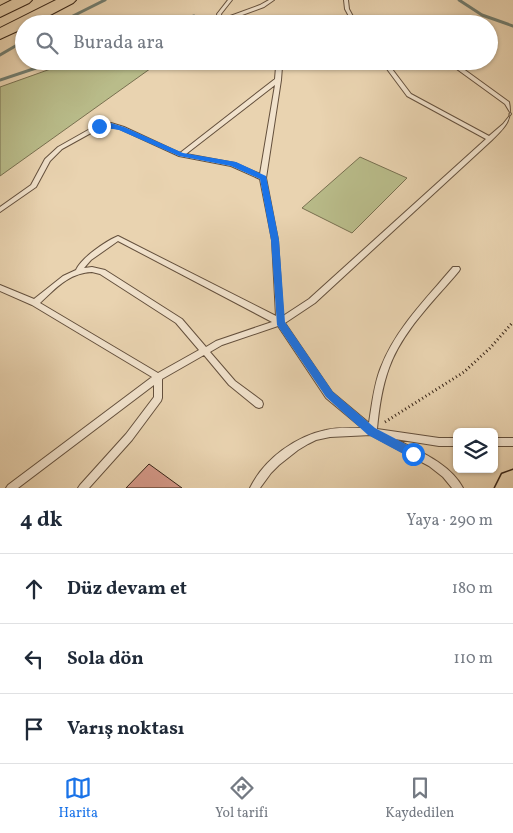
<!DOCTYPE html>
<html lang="tr">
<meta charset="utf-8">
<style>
body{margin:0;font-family:Vollkorn,serif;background:#f6f6f7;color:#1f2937}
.controls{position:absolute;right:15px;bottom:15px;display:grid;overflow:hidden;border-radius:8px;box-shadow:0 1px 4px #0004}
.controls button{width:45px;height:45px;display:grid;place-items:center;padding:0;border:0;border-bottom:1px solid #e0e1e3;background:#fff;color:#1f2937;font:25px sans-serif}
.stop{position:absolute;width:15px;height:15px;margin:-11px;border:4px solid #1a73e8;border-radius:50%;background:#fff}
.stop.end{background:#1a73e8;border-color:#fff;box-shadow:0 1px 5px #0008}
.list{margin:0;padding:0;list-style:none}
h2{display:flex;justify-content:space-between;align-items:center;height:65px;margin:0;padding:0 20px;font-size:21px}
h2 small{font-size:16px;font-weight:400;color:#747a83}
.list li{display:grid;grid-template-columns:32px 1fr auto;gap:15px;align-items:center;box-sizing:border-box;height:70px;padding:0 20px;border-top:1px solid #e0e1e3}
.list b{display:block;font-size:19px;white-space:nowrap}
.list em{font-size:16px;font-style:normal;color:#747a83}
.icon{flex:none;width:28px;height:28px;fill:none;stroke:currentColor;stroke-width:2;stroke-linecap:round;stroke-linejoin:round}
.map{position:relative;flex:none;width:513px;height:488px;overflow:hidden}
.search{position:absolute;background:#fff;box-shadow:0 1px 4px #0004;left:15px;right:15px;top:15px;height:55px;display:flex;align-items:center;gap:12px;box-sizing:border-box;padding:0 18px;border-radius:28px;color:#747a83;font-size:19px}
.sheet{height:275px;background:#fff}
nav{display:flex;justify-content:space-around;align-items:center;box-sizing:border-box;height:70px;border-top:1px solid #e0e1e3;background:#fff;font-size:14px;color:#747a83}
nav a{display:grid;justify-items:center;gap:2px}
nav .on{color:#1a73e8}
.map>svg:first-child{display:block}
.green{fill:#b9bc8a;stroke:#787050}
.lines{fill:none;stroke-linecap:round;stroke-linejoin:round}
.stream{stroke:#717d70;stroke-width:3}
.building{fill:#d69a8a;stroke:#372417}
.service-casing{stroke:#64503d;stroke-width:2}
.trunk-casing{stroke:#372417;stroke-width:3}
.motorway-casing{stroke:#372417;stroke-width:2}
.path{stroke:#372417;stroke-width:3;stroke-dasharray:1 3;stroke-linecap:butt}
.service{fill:#f1e2cc;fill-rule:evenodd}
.trunk{fill:#e9d3b0;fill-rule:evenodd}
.motorway{fill:#e9d3b0;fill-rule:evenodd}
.route{fill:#1a73e8}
</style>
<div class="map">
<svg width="513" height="488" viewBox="0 0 513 488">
<rect width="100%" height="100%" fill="#e9d3b0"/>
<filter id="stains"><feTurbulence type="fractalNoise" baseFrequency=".004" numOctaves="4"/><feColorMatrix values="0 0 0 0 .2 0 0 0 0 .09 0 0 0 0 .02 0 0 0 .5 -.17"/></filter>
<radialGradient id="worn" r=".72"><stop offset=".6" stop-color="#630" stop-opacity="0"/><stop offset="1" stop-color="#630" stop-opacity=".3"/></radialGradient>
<path class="green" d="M73,61H161L0,176V87Z
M360,157L407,178L352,233L302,208Z"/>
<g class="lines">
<path class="stream" d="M459,0L482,15L513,26
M57,24L105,0
M171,24L194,16
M0,55L24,41
M0,80L57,61"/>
</g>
<path class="building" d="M149,464L182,488H126Z"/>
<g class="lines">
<g class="service-casing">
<path id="service" d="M228,0H232L221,14L222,19L260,5L269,0H274L264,7L223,22V24H219L217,14Z
M344,0H348L349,9L357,24H353L345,9Z
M273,61H278L282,67L281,80L266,178L278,240L283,316L309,299L486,139L407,96L381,61H386L411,94L489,136L503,124L511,114L505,104L454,67V65H458L509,102C513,121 504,128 492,140L315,303L285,323L332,392L369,423C372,404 374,384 381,367C396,328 427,298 453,267H459L460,269L459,271C434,301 402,331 389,368C382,387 379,408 377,429L439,438H457V446H439L395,439C418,451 450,463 463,488H452L443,477L429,466L371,435L330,437L316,440L308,444L298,450L279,465L271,473L260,488H250C264,459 296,436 326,430C338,427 350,428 362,428L326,398L278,326L222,345L210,352L235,381L262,401L263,404L262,407L259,408L256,407L229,385L204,355L162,379V398L161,401L132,440L89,488H78L80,485L126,434L154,397V385L18,488H6L8,485L152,377L32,305L0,291V285L34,299L63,276L76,270C81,258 106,241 118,236L276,316L272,240L260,179L231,166L179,156L120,129L111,127L100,128L62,149L50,161L36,187L0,212V207L31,185L45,159L58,147L97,125L111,123L124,127L180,153L275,79L276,67ZM275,85L260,174L235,163L186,154ZM118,241L272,322L216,341L206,347L182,319L105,270L92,267L84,268L91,260ZM92,272L100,274L176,323L199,350L158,373L40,303C56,288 69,273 92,272Z
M494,438H513V446H494Z"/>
</g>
<g class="trunk-casing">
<path id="trunk" d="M513,470V488H495L502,474Z"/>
</g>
<g class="motorway-casing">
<path id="motorway" d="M12,0H32L29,3L0,17V6Z
M56,0H76L73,3L33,24H24V28L0,39V28Z"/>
</g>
<path class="path" d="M385,422L464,372L490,348L513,322"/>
<use href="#service" class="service"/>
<use href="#trunk" class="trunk"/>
<use href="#motorway" class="motorway"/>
</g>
<path class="route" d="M111,123L124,127L183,153L236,162L266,176L279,240L285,322L333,392L375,428L417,450L418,454L417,457H409L368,435L326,397L277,325L271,240L260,179L231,166L179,156L119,130C112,128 101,130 96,126Z"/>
<rect width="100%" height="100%" filter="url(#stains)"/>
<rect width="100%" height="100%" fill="url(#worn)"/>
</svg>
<div class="controls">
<button><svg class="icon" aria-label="layers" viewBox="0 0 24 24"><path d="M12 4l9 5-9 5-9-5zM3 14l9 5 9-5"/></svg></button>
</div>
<div class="stop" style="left:413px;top:454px"></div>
<div class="stop end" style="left:99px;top:126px"></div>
<div class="search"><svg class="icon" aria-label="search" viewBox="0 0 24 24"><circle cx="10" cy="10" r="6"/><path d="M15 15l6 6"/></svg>Burada ara</div>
</div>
<section class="sheet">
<h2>4 dk<small>Yaya · 290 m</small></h2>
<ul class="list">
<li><svg class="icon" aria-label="ahead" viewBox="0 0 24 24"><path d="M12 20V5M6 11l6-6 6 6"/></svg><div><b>Düz devam et</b></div><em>180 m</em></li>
<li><svg class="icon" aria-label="left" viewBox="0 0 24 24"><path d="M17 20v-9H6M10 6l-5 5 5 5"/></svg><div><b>Sola dön</b></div><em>110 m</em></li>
<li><svg class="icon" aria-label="arrive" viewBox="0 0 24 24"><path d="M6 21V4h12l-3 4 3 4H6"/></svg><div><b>Varış noktası</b></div></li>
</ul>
</section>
<nav>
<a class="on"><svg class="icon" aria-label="map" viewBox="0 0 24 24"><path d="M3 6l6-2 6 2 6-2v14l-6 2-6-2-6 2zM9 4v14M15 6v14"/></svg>Harita</a>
<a><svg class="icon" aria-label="directions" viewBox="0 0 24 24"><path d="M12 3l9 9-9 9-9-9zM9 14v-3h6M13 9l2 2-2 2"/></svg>Yol tarifi</a>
<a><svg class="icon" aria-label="saved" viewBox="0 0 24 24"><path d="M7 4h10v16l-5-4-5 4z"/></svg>Kaydedilen</a>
</nav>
